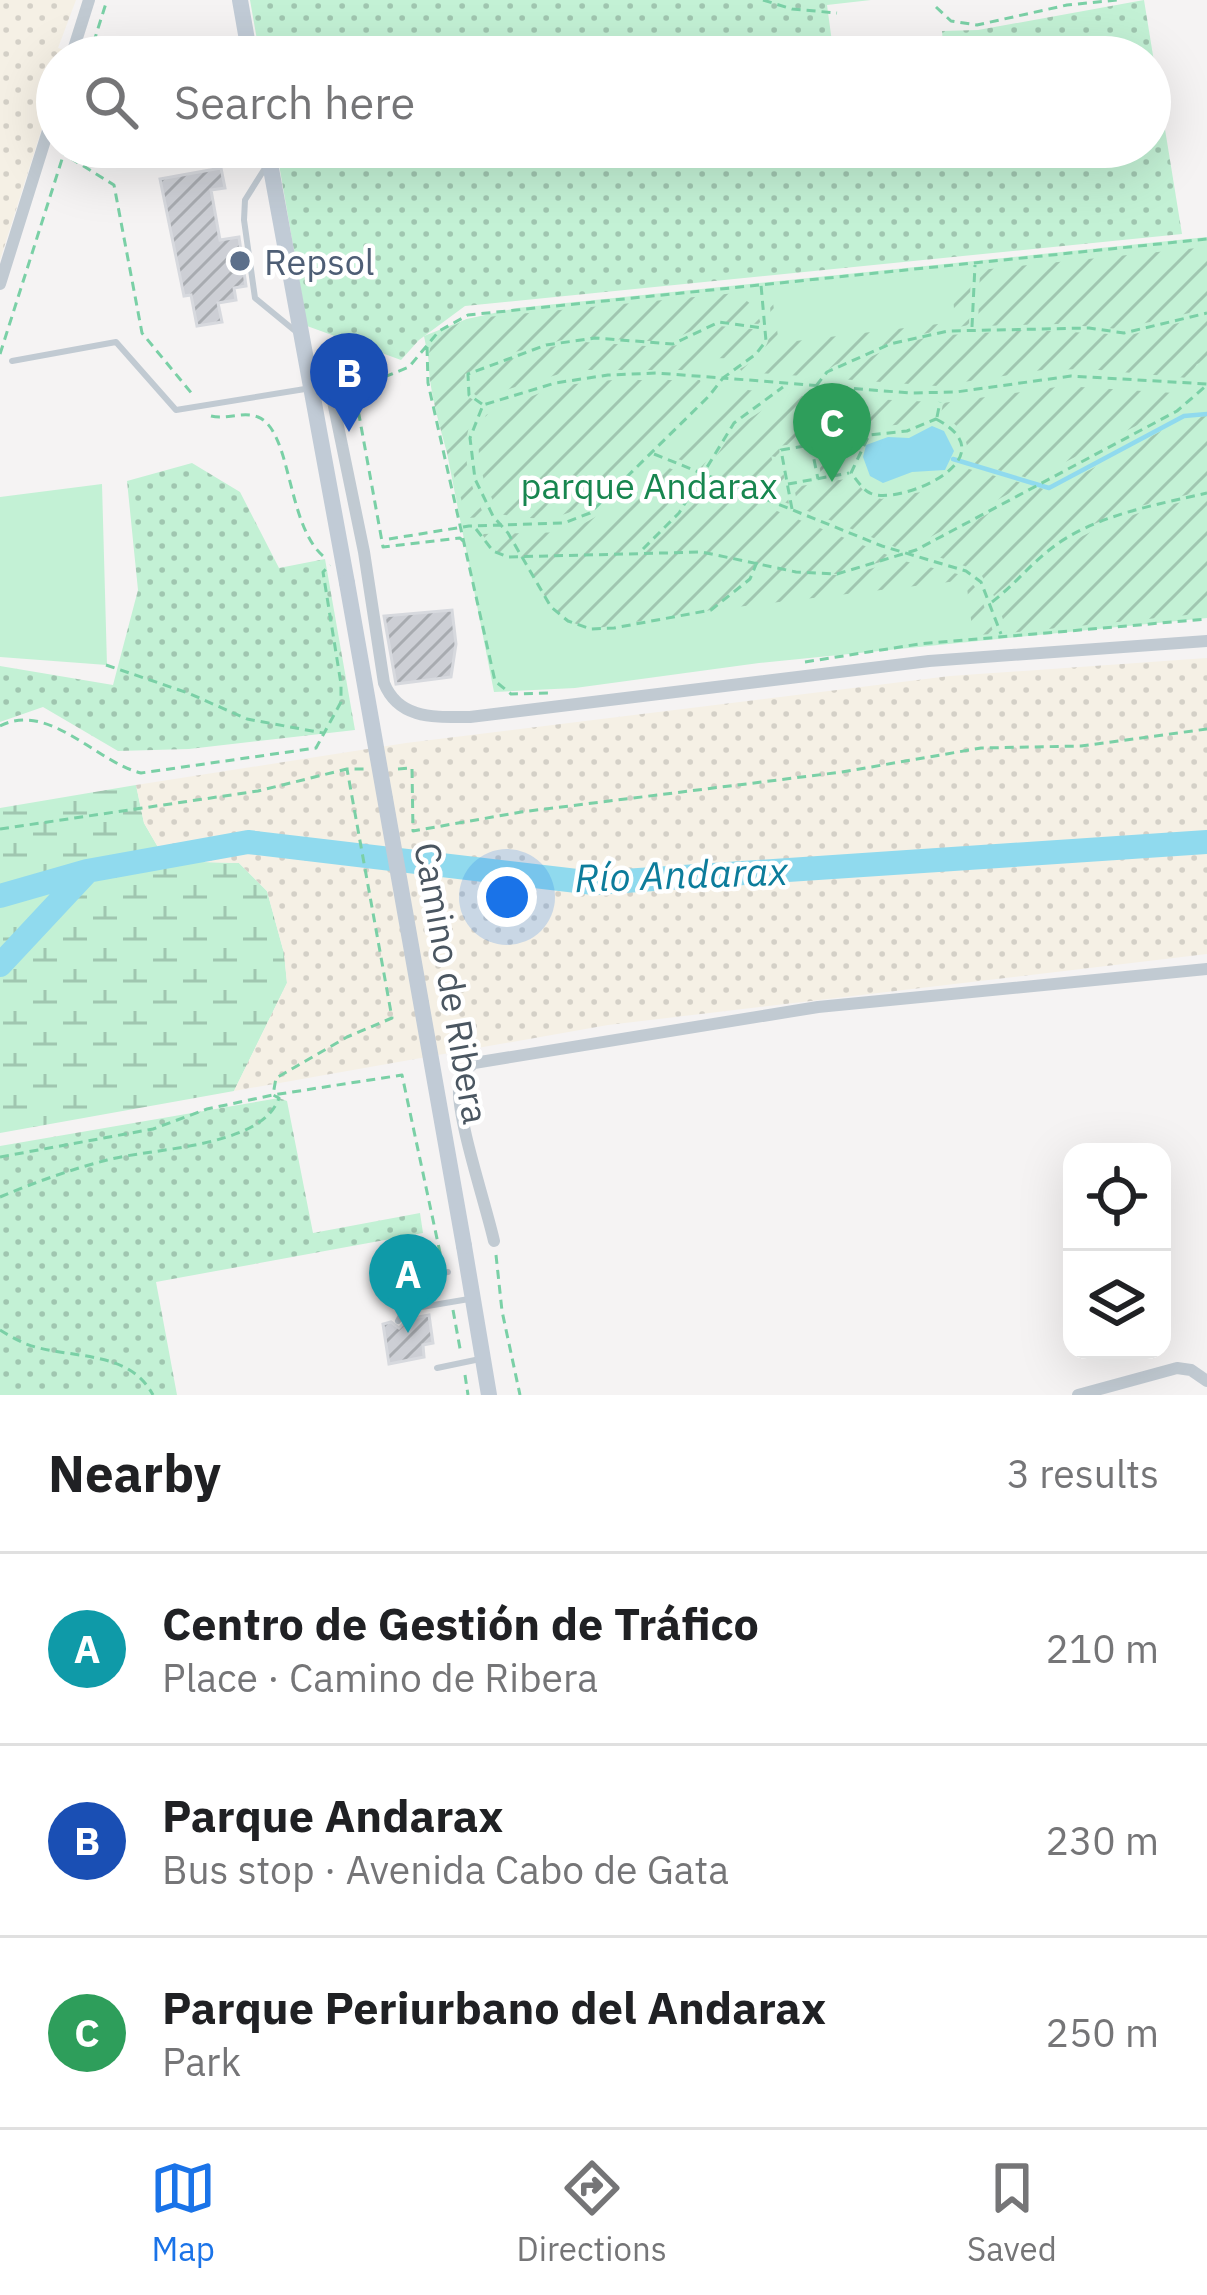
<!DOCTYPE html>
<meta charset="utf-8">
<style>
body{margin:0;font-family:"IBM Plex Sans",sans-serif;background:#f2f2f2;color:#202124}
.controls{position:absolute;right:36px;bottom:36px;display:grid;overflow:hidden;border-radius:24px;box-shadow:0 12px 48px #0002}
.controls button{width:108px;height:108px;display:grid;place-items:center;padding:0;border:0;border-bottom:3px solid #e0e0e0;background:#fff;color:#202124;font:60px sans-serif}
.you{position:absolute;left:507px;top:897px;width:42px;height:42px;margin:-30px;border:9px solid #fff;border-radius:50%;background:#1a73e8;box-shadow:0 0 0 18px #1a73e833}
.badge{display:grid;place-items:center;width:78px;height:78px;border-radius:50%;background:#1a73e8;color:#fff;font-size:39px;font-weight:700}
.pin{position:absolute;translate:-50% -99px;filter:drop-shadow(0 3px 6px #0008)}
.pin::after{content:'';position:absolute;top:63px;width:42px;height:36px;background:inherit;clip-path:polygon(0 0,100% 0,50% 100%)}
.list{margin:0;padding:0;list-style:none}
h2{display:flex;justify-content:space-between;align-items:center;height:156px;margin:0;padding:0 48px;font-size:51px}
h2 small{font-size:39px;font-weight:400;color:#757577}
.list li{display:grid;grid-template-columns:78px 1fr auto;gap:36px;align-items:center;box-sizing:border-box;height:192px;padding:0 48px;border-top:3px solid #e0e0e0}
.list b{display:block;font-size:45px;white-space:nowrap}
.list p{margin:0;font-size:39px;white-space:nowrap;color:#757577}
.list em{font-size:39px;font-style:normal;color:#757577}
.icon{flex:none;width:66px;height:66px;fill:none;stroke:currentColor;stroke-width:2;stroke-linecap:round;stroke-linejoin:round}
.map{position:relative;flex:none;width:1207px;height:1395px;overflow:hidden}
.search{position:absolute;background:#fff;box-shadow:0 12px 48px #0002;left:36px;right:36px;top:36px;height:132px;display:flex;align-items:center;gap:30px;box-sizing:border-box;padding:0 42px;border-radius:66px;color:#757577;font-size:45px}
.sheet{height:732px;background:#fff}
nav{display:flex;justify-content:space-around;align-items:center;box-sizing:border-box;height:168px;border-top:3px solid #e0e0e0;background:#fff;font-size:33px;color:#757577}
nav a{display:grid;justify-items:center;gap:6px}
nav .on{color:#1a73e8}
.map>svg:first-child{display:block}
.grass{fill:url(#grass-dots)}
.wetland{fill:url(#wetland-marsh)}
.sand{fill:url(#sand-dots)}
.park{fill:#c3f1d5}
.garden{fill:url(#garden-furrows)}
.water{fill:#90daee}
.lines{fill:none;stroke-linecap:round;stroke-linejoin:round}
.stream{stroke:#90daee;stroke-width:4.5}
.river{stroke:#90daee;stroke-width:24}
.building{fill:url(#building-hatch);stroke:#d7d9de;stroke-width:3}
.path{stroke:#7ad0a6;stroke-width:3;stroke-dasharray:9 6;stroke-linecap:butt}
.lane{stroke:#c1cad2;stroke-width:6}
.street{stroke:#c1cad2;stroke-width:12}
.secondary{stroke:#c1cbd6;stroke-width:16}
.secondary-bridge{stroke:#c1cbd6;stroke-width:16}
.service-dot{fill:#5c6f8a;stroke:#fff;stroke-width:4.5}
.labels{text-anchor:middle;dominant-baseline:central;stroke-width:9;stroke-linejoin:round;paint-order:stroke}
.service-label{font-size:36px;fill:#4e5e75;stroke:#fff;text-anchor:start}
.park-label{font-size:36px;fill:#17864f;stroke:#fff}
.street-label{font-size:36px;fill:#4a5661;stroke:#fff}
.water-label{font-size:39px;font-style:italic;fill:#0c7c9b;stroke:#fff}
</style>
<div class="map">
<svg width="1207" height="1395" viewBox="0 0 1207 1395">
<defs>
<pattern id="grass-dots" width="8" height="8" patternUnits="userSpaceOnUse" patternTransform="scale(3)"><rect width="8" height="8" fill="#c3f1d5"/><path d="M2 2h.1M6 6h.1" fill="none" stroke="#a0c6b0" stroke-width="1.8" stroke-linecap="round"/></pattern>
<pattern id="wetland-marsh" width="20" height="14" patternUnits="userSpaceOnUse" patternTransform="scale(3)"><rect width="20" height="14" fill="#c3f1d5"/><path d="M1 5h8M5 5V1M11 12h8M15 12V8" fill="none" stroke="#a0c6b0"/></pattern>
<pattern id="sand-dots" width="8" height="8" patternUnits="userSpaceOnUse" patternTransform="scale(3)"><rect width="8" height="8" fill="#f5f0e5"/><path d="M2 2h.1M6 6h.1" fill="none" stroke="#d4d0c7" stroke-width="1.8" stroke-linecap="round"/></pattern>
<pattern id="garden-furrows" width="10" height="10" patternUnits="userSpaceOnUse" patternTransform="scale(3)"><rect width="10" height="10" fill="#c3f1d5"/><path d="M-1 1l2-2M0 10L10 0M9 11l2-2" fill="none" stroke="#a0c6b0"/></pattern>
<pattern id="building-hatch" width="6" height="6" patternUnits="userSpaceOnUse" patternTransform="scale(3)"><rect width="6" height="6" fill="#cdcfd5"/><path d="M-1 1l2-2M0 6l6-6M5 7l2-2" fill="none" stroke="#a8abb0"/></pattern>
</defs>
<rect width="100%" height="100%" fill="#f5f3f3"/>
<path class="grass" d="M250,0H871L827,5L834,57H260Z
M1144,0L1182,234L465,306L419,340L401,360L307,326L276,147H1150V57H944L942,31L978,30Z
M192,463L240,492L279,568L325,559L355,730L189,749L118,751L43,707L0,722V666L113,685L138,590L127,481Z
M279,1098L287,1101L313,1233L420,1213L423,1233L156,1282L177,1395H0V1146Z"/>
<path class="wetland" d="M136,785L144,823L166,861L239,863L267,891L284,953L287,983L234,1091L0,1133V808Z"/>
<path class="sand" d="M0,0H76L58,48L67,51L65,57H57V81L0,260Z
M1207,658V954L608,1025L234,1091L287,983L284,953L267,891L239,863L166,861L144,823L136,785L406,743L950,676Z"/>
<path class="park" d="M1207,237V618L759,663L575,688L494,692L424,336L467,319L517,308Z
M102,484L107,665L0,657V497Z"/>
<path class="garden" d="M1207,247V309L1119,329L1059,324L978,326L980,270Z
M971,270L969,325L902,338L835,365L817,377L742,372L740,369C771,353 772,337 770,304L773,303L779,343L955,322L952,283Z
M736,293L755,307L761,324L710,322L668,342L574,337L511,353L465,374L463,393L478,403C457,445 466,477 485,517L467,518C457,483 421,381 430,349C435,333 453,326 467,319Z
M1207,316V361L1197,364L1188,378L1088,369L1042,370L937,386L825,378L892,347L932,336L1030,330L1130,335Z
M719,326L752,329L760,333L742,359L716,358L702,370H573L482,397L475,395L469,384L477,371L544,348L584,342L661,347L679,345Z
M612,380H700L703,390C668,425 609,499 565,514C543,521 522,518 500,514C481,479 471,454 486,415L557,386Z
M1064,386L1190,394L1173,407L1032,479L967,462C971,441 960,424 941,415L943,403Z
M740,389L772,393L729,424L702,468L662,453L720,400L733,397Z
M786,395L935,402L934,413C925,415 915,421 906,423C866,432 852,415 846,470L821,475L815,441L779,446L780,458L771,456L774,466L783,471L789,504L707,470L735,428Z
M1207,416V490L1140,506L1068,534L994,596L979,571L921,551L1036,487L1051,491L1185,418Z
M654,462L895,558L837,574L811,575H850L900,560L966,576L979,592L994,634L973,635L966,580L711,610L591,629L568,621L551,607L523,558L493,551L482,534L569,532L611,508Z
M965,468L1026,484L909,549H900L798,507L794,487L852,478L865,492L881,499L944,488L959,478Z
M1207,497V613L1008,633L997,603C1066,535 1112,515 1207,497Z"/>
<path class="water" d="M932,426L944,431L954,451L945,470L912,472L883,483L870,476L863,457L866,445L888,437L909,438Z"/>
<g class="lines">
<path class="stream" d="M953,459L1049,488L1184,416L1207,414"/>
<path class="river" d="M0,896L87,871L248,842L594,883L1207,842
M0,965L86,873"/>
</g>
<path class="building" d="M221,168L225,188L211,190L220,240L239,237L246,286L234,288L236,300L218,303L222,322L197,326L191,295L184,296L160,179Z
M452,610L456,644L451,677L396,684L384,616Z
M429,1315L433,1343L423,1345L424,1357L389,1364L383,1324L391,1322L399,1328L408,1319Z"/>
<g class="lines">
<path class="path" d="M763,0L792,9L837,13
M936,7L951,21L977,25L1067,5L1117,0
M89,57L107,0
M61,147L64,154L114,185L142,333L193,395
M972,327L975,265
M427,347L428,383L495,681L511,694L551,693
M0,354L63,156
M816,386L827,372L890,344L948,331L1089,328L1124,333L1207,313
M482,404L469,395L468,374L546,345L595,338L673,344L719,322L763,328
M211,416C226,420 243,411 258,417C293,431 286,531 327,559
M937,417L940,402
M936,419C1013,459 896,507 870,493C863,490 856,479 851,473L869,435L907,431Z
M654,454L882,546L966,571L981,582L1001,634
M788,484L849,473
M792,509L781,450L811,445L818,479
M476,529L493,551L508,557L702,552L796,572L837,574L916,550L1177,411L1207,385
M389,539L469,526L564,523L590,513L709,396L723,378L910,393L956,392L1071,376L1207,384
M463,541L460,538L383,547L357,404L362,386L409,367L439,331L468,315L1207,239
M643,549L679,513L734,423L783,387
M757,562L750,579L711,610L614,628L591,629L568,621L551,607L508,533L493,516L475,479L470,438L483,405L555,383L608,375L656,373L723,378L756,354L766,341L761,285
M992,602C1012,587 1028,567 1048,551C1090,516 1155,505 1207,493
M805,662L919,644L1207,619
M106,665L188,693L247,719L323,733
M0,726C49,701 96,762 141,773L316,748L341,702V684L323,572L330,565
M398,769L412,768L413,831L521,812L842,772L981,748L1081,746L1207,729
M0,829L258,791L347,769H365
M0,1157L153,1129L207,1109L273,1095L402,1075L442,1262
M0,1197C33,1183 72,1169 107,1160C151,1148 262,1148 279,1098L273,1095L276,1078L347,1037L392,1018L347,769
M496,1255L502,1311L520,1395
M453,1310L461,1354
M0,1330C8,1335 17,1340 26,1344C69,1360 128,1348 153,1395
M465,1375L468,1395"/>
<path class="lane" d="M267,165L245,200L244,220L255,298L294,330
M12,361L116,342L176,410L305,389
M422,1275L448,1272
M398,1321L404,1310L469,1299
M437,1368L480,1359"/>
<path class="street" d="M71,57L89,0
M0,284L57,102
M308,368L321,369L330,387L364,552L384,683C399,720 435,717 470,717L929,661L1207,641
M494,1241C486,1205 457,1119 459,1087C460,1076 466,1069 474,1063L818,1007L1207,969
M1078,1395L1177,1368L1191,1370L1207,1381"/>
<path class="secondary" d="M240,0L250,57
M267,147L347,583
M464,1246L489,1395"/>
<path class="secondary-bridge" d="M347,583L464,1246"/>
</g>
<circle class="service-dot" cx="240" cy="261" r="12"/>
<g class="labels">
<g class="service-label">
<text x="264" y="261">Repsol</text>
</g>
<g class="park-label">
<text x="649" y="485">parque Andarax</text>
</g>
<g class="street-label">
<text transform="translate(452 983) rotate(80)">Camino de Ribera</text>
</g>
<g class="water-label">
<text transform="translate(681 874) rotate(-2)">Río Andarax</text>
</g>
</g>
</svg>
<div class="controls">
<button><svg class="icon" aria-label="locate" viewBox="0 0 24 24"><circle cx="12" cy="12" r="6"/><path d="M12 2v4M12 18v4M2 12h4M18 12h4"/></svg></button>
<button><svg class="icon" aria-label="layers" viewBox="0 0 24 24"><path d="M12 4l9 5-9 5-9-5zM3 14l9 5 9-5"/></svg></button>
</div>
<div class="you"></div>
<div class="pin badge" style="left:408px;top:1333px;background:#0f9aa8">A</div>
<div class="pin badge" style="left:349px;top:432px;background:#1a4fb4">B</div>
<div class="pin badge" style="left:832px;top:482px;background:#2e9e5b">C</div>
<div class="search"><svg class="icon" aria-label="search" viewBox="0 0 24 24"><circle cx="10" cy="10" r="6"/><path d="M15 15l6 6"/></svg>Search here</div>
</div>
<section class="sheet">
<h2>Nearby<small>3 results</small></h2>
<ul class="list">
<li><span class="badge" style="background:#0f9aa8">A</span><div><b>Centro de Gestión de Tráfico</b><p>Place · Camino de Ribera</p></div><em>210 m</em></li>
<li><span class="badge" style="background:#1a4fb4">B</span><div><b>Parque Andarax</b><p>Bus stop · Avenida Cabo de Gata</p></div><em>230 m</em></li>
<li><span class="badge" style="background:#2e9e5b">C</span><div><b>Parque Periurbano del Andarax</b><p>Park</p></div><em>250 m</em></li>
</ul>
</section>
<nav>
<a class="on"><svg class="icon" aria-label="map" viewBox="0 0 24 24"><path d="M3 6l6-2 6 2 6-2v14l-6 2-6-2-6 2zM9 4v14M15 6v14"/></svg>Map</a>
<a><svg class="icon" aria-label="directions" viewBox="0 0 24 24"><path d="M12 3l9 9-9 9-9-9zM9 14v-3h6M13 9l2 2-2 2"/></svg>Directions</a>
<a><svg class="icon" aria-label="saved" viewBox="0 0 24 24"><path d="M7 4h10v16l-5-4-5 4z"/></svg>Saved</a>
</nav>
